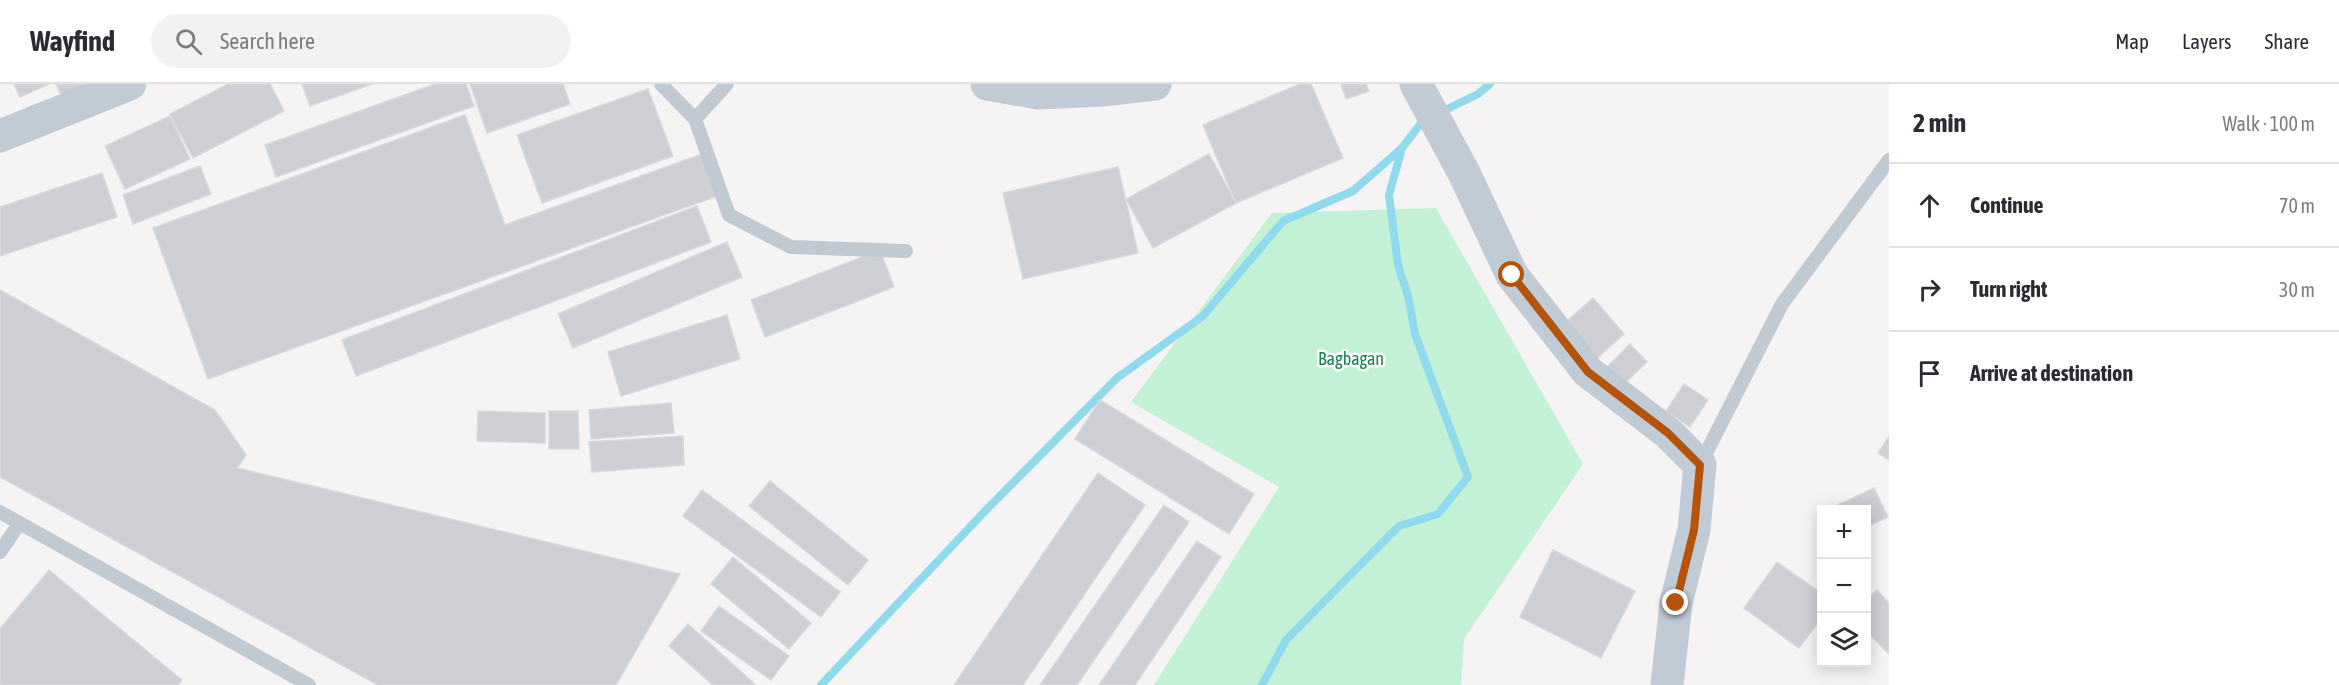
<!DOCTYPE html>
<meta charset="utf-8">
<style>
body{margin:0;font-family:"Asap Condensed",sans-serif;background:#f2f2f3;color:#2b2b33}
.controls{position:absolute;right:18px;bottom:18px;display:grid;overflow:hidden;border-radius:0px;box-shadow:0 3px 15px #0003}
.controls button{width:54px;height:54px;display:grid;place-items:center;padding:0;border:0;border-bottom:2px solid #e1e1e2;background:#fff;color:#2b2b33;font:30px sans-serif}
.stop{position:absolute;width:18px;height:18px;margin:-14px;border:4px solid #b45309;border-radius:50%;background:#fff}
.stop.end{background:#b45309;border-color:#fff;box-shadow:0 2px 6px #0008}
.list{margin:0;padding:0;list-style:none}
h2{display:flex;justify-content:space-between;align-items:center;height:78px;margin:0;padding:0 24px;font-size:26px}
h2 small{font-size:20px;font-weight:400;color:#7c7c81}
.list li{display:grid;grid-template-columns:39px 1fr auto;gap:18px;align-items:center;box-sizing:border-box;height:84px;padding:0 24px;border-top:2px solid #e1e1e2}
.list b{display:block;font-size:22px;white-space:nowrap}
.list em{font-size:20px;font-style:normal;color:#7c7c81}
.icon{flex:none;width:33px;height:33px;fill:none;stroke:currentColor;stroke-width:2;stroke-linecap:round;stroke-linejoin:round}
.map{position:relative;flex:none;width:1889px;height:601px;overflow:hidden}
header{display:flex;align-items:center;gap:36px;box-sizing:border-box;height:84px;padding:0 30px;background:#fff;border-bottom:2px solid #e1e1e2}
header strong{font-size:28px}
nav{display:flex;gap:33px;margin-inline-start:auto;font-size:21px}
.search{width:420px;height:54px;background:#f2f2f3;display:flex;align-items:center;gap:15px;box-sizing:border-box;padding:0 21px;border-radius:33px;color:#7c7c81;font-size:22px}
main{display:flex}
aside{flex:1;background:#fff}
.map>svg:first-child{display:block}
.green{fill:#c3f1d5}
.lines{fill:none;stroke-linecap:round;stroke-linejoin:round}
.stream{stroke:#90daee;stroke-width:8}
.building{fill:#cdcfd5;stroke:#d7d9de;stroke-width:1.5}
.lane{stroke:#c1cad2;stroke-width:14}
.secondary{stroke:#c1cbd6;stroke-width:33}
.route{stroke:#b45309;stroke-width:8}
.labels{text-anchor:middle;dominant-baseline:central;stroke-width:5;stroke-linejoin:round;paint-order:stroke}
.park-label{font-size:18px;fill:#17864f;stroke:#fff}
</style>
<header>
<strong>Wayfind</strong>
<div class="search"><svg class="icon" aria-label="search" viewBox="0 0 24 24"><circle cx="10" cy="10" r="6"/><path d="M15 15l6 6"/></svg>Search here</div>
<nav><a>Map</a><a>Layers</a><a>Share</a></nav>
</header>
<main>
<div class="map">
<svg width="1889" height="601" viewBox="0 0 1889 601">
<rect width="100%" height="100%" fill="#f5f3f3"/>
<path class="green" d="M1436,124L1583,380L1464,555L1461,601H1154L1279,403L1131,318L1272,129Z"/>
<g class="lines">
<path class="stream" d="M1439,29L1478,10L1490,0
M821,601L987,425L1117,294L1203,232L1283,137L1353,107L1402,64L1422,38L1427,35
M1262,601L1286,556L1399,442L1438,430L1468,393L1415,250L1408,212L1398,181L1389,111L1402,64"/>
</g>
<path class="building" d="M14,0H49L20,13Z
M56,0H93L62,13Z
M228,0H270L284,27L193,74L170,30Z
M302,0H372L310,22Z
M435,0H466L474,22L276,93L265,61Z
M470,0H563L570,20L487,49Z
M1300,0H1311L1343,74L1236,119L1203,41Z
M1341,0H1366L1369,7L1346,15Z
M648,5L673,72L542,119L517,51Z
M465,31L505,141L702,70L717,112L208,295L153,144Z
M170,32L190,75L125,105L105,62Z
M1209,70L1236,119L1153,164L1126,115Z
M200,82L211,110L133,140L123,111Z
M1118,83L1138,169L1023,195L1003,109Z
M102,89L117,133L0,172V123Z
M697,122L711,158L356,292L342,256Z
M727,158L742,193L573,264L558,230Z
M880,166L894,203L765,253L751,216Z
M0,206L215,326L246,371L237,384L680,490L616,601H378L0,393Z
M1593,214L1624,250L1596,275L1565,239Z
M727,231L740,275L621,312L608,268Z
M1630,260L1647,278L1620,304L1603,287Z
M1684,300L1708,316L1690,343L1666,327Z
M1100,316L1254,410L1229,450L1075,355Z
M671,319L674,349L591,355L589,326Z
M478,327L545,329V359L477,357Z
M549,327H578L579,365H549Z
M683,352L684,381L592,388L589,358Z
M1889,352V376L1878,369Z
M1098,389L1145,421L1023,601H954Z
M770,397L868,476L848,501L749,422Z
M1874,404L1888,433L1866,443V426H1832L1831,424Z
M702,406L840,508L821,533L683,432Z
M1164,421L1189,438L1077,601H1040Z
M1197,457L1221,473L1135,601H1099Z
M1553,466L1635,507L1601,574L1520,533Z
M733,473L811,539L789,565L711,500Z
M1777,478L1822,510V533L1799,564L1744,524Z
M49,486L182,596L178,601H0V545Z
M1877,506L1889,519V570L1866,547V516Z
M719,522L789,572L771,596L701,547Z
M688,540L756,601H713L669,562Z"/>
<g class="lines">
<path class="lane" d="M661,0L695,35L727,0
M695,35L729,131L791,163L906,167
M1700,381L1782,220L1889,76
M0,428L309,601
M0,468L19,440"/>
<path class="secondary" d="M987,0L1038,9L1102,6L1155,0
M1416,0L1464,89L1512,191L1588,288L1668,349L1700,381L1694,446L1676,519L1667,601
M0,52L130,0"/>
</g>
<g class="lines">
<path class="route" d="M1512,191L1588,288L1668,349L1700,381L1694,446L1676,519"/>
</g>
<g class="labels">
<g class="park-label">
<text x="1351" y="274">Bagbagan</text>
</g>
</g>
</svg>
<div class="controls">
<button>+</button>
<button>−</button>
<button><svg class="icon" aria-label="layers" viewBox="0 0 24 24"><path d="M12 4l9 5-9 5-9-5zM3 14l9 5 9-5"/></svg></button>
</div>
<div class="stop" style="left:1512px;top:191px"></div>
<div class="stop end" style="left:1676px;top:519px"></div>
</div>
<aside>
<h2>2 min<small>Walk · 100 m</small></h2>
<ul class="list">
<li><svg class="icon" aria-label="ahead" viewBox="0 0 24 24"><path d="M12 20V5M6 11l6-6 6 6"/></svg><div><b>Continue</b></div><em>70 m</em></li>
<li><svg class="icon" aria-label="right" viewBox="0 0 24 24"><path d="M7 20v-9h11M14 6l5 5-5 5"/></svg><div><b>Turn right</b></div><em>30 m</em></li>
<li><svg class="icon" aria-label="arrive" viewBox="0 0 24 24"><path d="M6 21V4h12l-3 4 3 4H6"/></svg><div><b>Arrive at destination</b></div></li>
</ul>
</aside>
</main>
